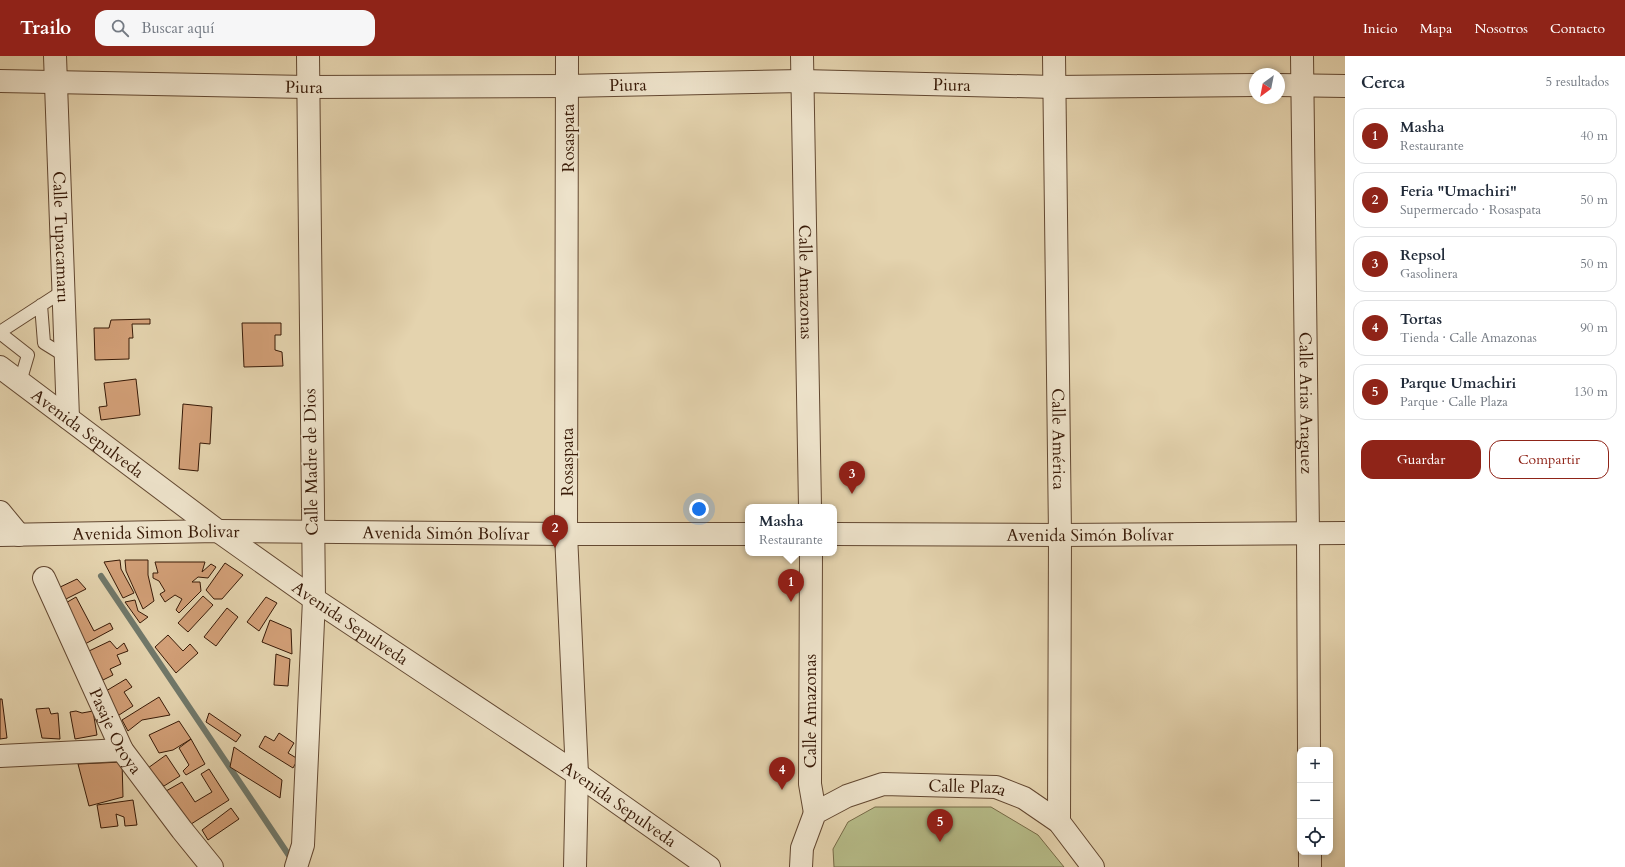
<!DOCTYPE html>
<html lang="es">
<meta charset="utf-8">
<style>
body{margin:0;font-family:Cardo,serif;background:#f6f6f7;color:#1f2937}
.controls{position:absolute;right:12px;bottom:12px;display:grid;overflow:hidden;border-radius:8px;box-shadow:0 2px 6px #0003}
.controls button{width:36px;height:36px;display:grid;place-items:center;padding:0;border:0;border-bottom:1px solid #e0e1e3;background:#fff;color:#1f2937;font:20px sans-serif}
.compass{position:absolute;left:1249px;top:12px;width:36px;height:36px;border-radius:50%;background:#fff;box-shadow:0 2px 6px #0003;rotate:212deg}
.you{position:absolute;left:699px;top:453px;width:14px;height:14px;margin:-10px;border:3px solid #fff;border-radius:50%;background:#1a73e8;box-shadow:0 0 0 6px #1a73e833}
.badge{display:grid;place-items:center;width:26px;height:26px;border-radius:50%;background:#8f2418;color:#fff;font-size:13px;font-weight:700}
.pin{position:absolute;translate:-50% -33px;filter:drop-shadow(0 1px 2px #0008)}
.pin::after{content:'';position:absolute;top:21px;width:14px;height:12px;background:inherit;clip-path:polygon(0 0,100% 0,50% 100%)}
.popup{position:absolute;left:745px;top:448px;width:92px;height:52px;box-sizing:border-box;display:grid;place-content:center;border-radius:8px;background:#fff;filter:drop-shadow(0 1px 3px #0005);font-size:13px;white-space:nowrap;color:#747a83}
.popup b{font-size:15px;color:#1f2937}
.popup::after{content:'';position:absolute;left:50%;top:100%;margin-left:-8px;border:8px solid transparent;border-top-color:#fff}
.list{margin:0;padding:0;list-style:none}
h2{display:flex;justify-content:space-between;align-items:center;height:52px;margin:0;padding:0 16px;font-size:17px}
h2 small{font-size:13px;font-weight:400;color:#747a83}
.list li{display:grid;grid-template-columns:26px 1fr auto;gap:12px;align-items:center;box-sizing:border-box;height:56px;margin:0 8px 8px;padding:0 8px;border:1px solid #e0e1e3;border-radius:12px}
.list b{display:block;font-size:15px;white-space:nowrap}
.list p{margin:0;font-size:13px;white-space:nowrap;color:#747a83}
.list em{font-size:13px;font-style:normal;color:#747a83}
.actions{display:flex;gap:8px;padding:12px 16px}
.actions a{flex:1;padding:9px 0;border:1px solid #8f2418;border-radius:12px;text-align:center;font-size:14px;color:#8f2418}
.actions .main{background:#8f2418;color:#fff}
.icon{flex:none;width:22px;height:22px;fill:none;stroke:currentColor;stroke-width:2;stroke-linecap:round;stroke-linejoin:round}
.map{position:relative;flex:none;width:1345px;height:811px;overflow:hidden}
header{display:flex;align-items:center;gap:24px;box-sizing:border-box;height:56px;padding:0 20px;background:#8f2418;color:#fff}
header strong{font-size:19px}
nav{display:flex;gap:22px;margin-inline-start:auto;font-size:14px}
.search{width:280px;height:36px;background:#f6f6f7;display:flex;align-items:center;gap:10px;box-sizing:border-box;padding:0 14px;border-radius:12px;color:#747a83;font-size:15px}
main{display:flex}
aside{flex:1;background:#fff}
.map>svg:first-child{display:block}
.green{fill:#b6bc89;stroke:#776b48}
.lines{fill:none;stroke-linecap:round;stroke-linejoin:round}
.stream{stroke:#70786a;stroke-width:6}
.building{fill:#d29f77;stroke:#381a07}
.service-casing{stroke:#634831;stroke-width:14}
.minor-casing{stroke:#634831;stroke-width:24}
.tertiary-casing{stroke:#634831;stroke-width:24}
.service{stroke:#ede2ca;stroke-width:12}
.minor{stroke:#ede2ca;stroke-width:22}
.tertiary{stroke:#ede2ca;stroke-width:22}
.labels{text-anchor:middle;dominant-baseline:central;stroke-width:3.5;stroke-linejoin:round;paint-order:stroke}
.street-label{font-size:17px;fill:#381a07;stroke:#ede2ca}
</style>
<header>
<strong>Trailo</strong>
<div class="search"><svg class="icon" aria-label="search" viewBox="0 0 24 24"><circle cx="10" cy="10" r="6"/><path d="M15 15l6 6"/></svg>Buscar aquí</div>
<nav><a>Inicio</a><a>Mapa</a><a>Nosotros</a><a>Contacto</a></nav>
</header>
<main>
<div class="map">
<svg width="1345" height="811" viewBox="0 0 1345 811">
<rect width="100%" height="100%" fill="#e4d3ae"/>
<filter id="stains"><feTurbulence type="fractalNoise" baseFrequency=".005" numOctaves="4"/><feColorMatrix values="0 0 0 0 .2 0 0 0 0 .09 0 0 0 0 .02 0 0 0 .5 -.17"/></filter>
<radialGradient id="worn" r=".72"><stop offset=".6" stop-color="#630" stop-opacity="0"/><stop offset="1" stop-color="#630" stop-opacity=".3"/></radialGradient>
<path class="green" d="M875,751H991L1038,779L1064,811H834L833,793L848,766Z"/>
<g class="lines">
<path class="stream" d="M101,520L292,804"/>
</g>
<path class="building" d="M150,263V268H132L133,282H129V303L95,304L94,272H109L111,264Z
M242,267H281V279H275V294L282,296L283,310L244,311Z
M136,323L140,359L101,364L99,351L107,350L104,327Z
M183,348L212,351L210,388L200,387L198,415L179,413Z
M120,504L121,513L134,537L123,542L104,506Z
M125,504H148V519L154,545L143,553L126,515Z
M155,506H205L202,516L211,508L216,511L208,522L198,521L192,526H200L201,535L179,557L176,554L182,543L175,539L165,546L160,538L165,535L159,525L153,522V517H158Z
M225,507L243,519L222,543H214L206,534Z
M77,523L86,533L62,545L56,533Z
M203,540L213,549L188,576L178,567Z
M76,541L94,575L110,567L113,573L85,588L64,548Z
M266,541L277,547L259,575L247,566Z
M135,544L138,555L148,561L140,567L125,546Z
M227,552L238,561L216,590L204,581Z
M270,564L291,573L292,598L262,586Z
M168,579L183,595L190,588L198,597L176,617L155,591Z
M110,585L117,593L124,587L128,595L117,599L121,608L110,613L113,619L103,624L89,595Z
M276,598L290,603L288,630L274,629Z
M126,623L132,631L124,636L133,650L116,661L101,638Z
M159,641L170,659L142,664L128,675L122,664Z
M0,643H2L7,682L0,683Z
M49,652L51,658L58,657L60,683L42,682L36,653Z
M76,655L82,657L93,655L97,679L75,683L70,656Z
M209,657L241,679L236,686L206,666Z
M179,665L191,683L173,694L159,697L149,679Z
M279,677L294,687L288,697L298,703L293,712L259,691L265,680L274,685Z
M191,683L205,708L186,719L183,715L189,709L179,692Z
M234,691L282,724L280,742L230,711Z
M166,699L180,720L164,730L148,712Z
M122,706L123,741L89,750L78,708Z
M209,713L229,744L188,770L166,735L182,726L195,746L212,736L201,718Z
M133,744L137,769L125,770L124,761L116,758L118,770L101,772L97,749Z
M231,752L239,763L208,784L202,774Z"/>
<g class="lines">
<g class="service-casing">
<path id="service" d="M41,249L44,287L65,300
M0,276L63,235
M0,277L28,299L20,326"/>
</g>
<g class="minor-casing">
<g id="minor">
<path id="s1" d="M55,0L68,362"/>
<path d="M567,0L566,478L577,718L575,811"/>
<path id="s2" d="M802,0L810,451"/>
<path id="s3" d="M1054,0L1060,479L1059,766"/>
<path id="s4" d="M1302,0L1308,477L1309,694"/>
<path id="s5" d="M0,25L307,31L568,30L802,25L1054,31L1255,29"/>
<path d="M1279,29L1345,30"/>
<path d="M0,456L19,479"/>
<path id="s6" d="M834,478L1060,479L1345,477"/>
<path id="s7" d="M0,479L218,475L566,478H748"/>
<path d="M811,497L810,728L815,757"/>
<path id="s8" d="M44,522L122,694L182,774L212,811"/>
<path d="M0,700L122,694"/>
<path d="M1310,796V811"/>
<path d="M296,811L303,789L314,543L308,0"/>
</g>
</g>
<g class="tertiary-casing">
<g id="tertiary">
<path id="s9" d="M0,311L218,475L314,543L577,718L709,811"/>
<path id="s10" d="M801,811L802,792L815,757L847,740L883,728L996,731L1024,742L1059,766L1093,811"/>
</g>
</g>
<use href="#service" class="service"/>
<use href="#minor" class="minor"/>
<use href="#tertiary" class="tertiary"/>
</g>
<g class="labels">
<g class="street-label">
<text stroke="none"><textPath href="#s5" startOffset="628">Piura</textPath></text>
<text stroke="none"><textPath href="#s5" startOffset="952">Piura</textPath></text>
<text stroke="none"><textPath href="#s5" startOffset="304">Piura</textPath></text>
<text transform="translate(568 82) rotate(-90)">Rosaspata</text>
<text stroke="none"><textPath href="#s1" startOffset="181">Calle Tupacamaru</textPath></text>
<text stroke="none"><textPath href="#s2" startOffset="226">Calle Amazonas</textPath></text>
<text stroke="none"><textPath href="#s4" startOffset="347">Calle Arias Araguez</textPath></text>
<text stroke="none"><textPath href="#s9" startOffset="110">Avenida Sepulveda</textPath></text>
<text stroke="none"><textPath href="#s3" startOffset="383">Calle América</textPath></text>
<text transform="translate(311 406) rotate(-91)">Calle Madre de Dios</text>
<text transform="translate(567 406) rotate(-90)">Rosaspata</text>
<text stroke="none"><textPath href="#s7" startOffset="156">Avenida Simon Bolivar</textPath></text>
<text stroke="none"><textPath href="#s7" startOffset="446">Avenida Simón Bolívar</textPath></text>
<text stroke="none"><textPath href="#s6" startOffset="256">Avenida Simón Bolívar</textPath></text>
<text stroke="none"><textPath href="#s9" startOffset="434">Avenida Sepulveda</textPath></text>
<text transform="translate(810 655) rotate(-90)">Calle Amazonas</text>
<text stroke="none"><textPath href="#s8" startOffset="169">Pasaje Oroya</textPath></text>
<text stroke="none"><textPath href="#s10" startOffset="215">Calle Plaza</textPath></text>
<text stroke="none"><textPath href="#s9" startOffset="758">Avenida Sepulveda</textPath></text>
</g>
</g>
<rect width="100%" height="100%" filter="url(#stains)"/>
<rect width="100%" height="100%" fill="url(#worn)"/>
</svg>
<div class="controls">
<button>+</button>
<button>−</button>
<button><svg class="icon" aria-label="locate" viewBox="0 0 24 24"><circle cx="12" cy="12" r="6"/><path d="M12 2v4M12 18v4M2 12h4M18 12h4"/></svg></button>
</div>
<svg class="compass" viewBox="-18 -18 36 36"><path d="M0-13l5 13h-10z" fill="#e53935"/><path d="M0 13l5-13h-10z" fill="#747a83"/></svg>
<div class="you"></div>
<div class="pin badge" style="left:791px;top:546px">1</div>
<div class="popup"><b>Masha</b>Restaurante</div>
<div class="pin badge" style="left:555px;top:492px">2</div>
<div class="pin badge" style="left:852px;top:438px">3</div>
<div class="pin badge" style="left:782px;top:734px">4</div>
<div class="pin badge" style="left:940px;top:786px">5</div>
</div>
<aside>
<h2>Cerca<small>5 resultados</small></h2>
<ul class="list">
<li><span class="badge">1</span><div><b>Masha</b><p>Restaurante</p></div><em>40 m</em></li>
<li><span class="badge">2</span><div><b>Feria &quot;Umachiri&quot;</b><p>Supermercado · Rosaspata</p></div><em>50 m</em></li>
<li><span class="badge">3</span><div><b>Repsol</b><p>Gasolinera</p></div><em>50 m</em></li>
<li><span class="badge">4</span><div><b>Tortas</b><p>Tienda · Calle Amazonas</p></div><em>90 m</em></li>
<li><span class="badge">5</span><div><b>Parque Umachiri</b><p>Parque · Calle Plaza</p></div><em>130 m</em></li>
</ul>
<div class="actions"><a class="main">Guardar</a><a>Compartir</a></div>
</aside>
</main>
